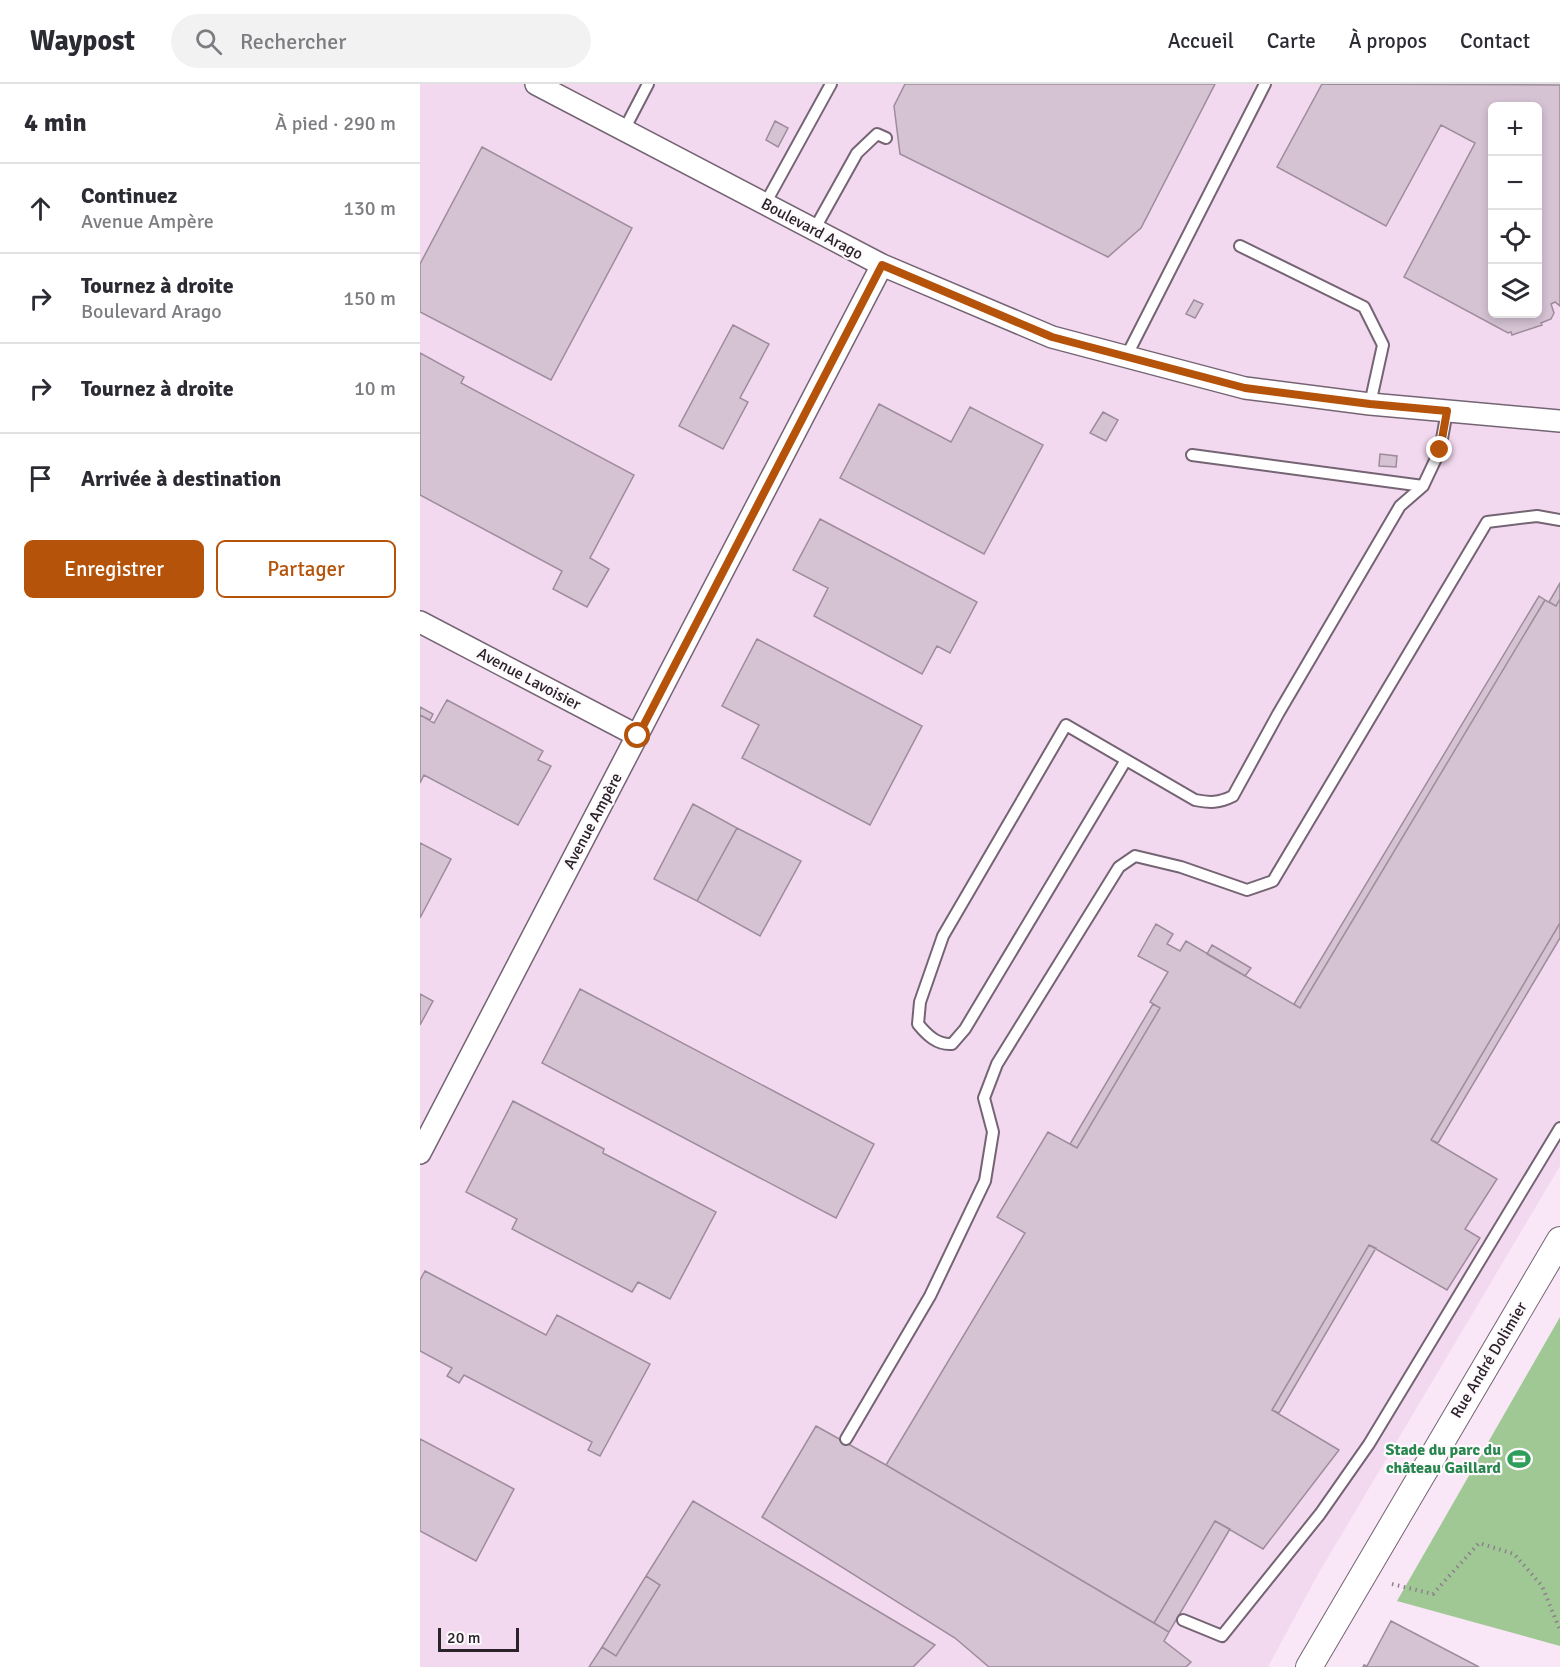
<!DOCTYPE html>
<html lang="fr">
<meta charset="utf-8">
<style>
body{margin:0;font-family:Signika,sans-serif;background:#f2f2f3;color:#2b2b33}
.controls{position:absolute;right:18px;top:18px;display:grid;overflow:hidden;border-radius:9px;box-shadow:0 3px 9px #0003}
.controls button{width:54px;height:54px;display:grid;place-items:center;padding:0;border:0;border-bottom:2px solid #e1e1e2;background:#fff;color:#2b2b33;font:30px sans-serif}
.scale{position:absolute;left:18px;bottom:15px;width:81px;box-sizing:border-box;padding-left:6px;border:3px solid #2a2329;border-top:0;font-size:16px;line-height:21px;white-space:nowrap;color:#2a2329;-webkit-text-stroke:4px #fdf9fc;paint-order:stroke}
.stop{position:absolute;width:18px;height:18px;margin:-14px;border:4px solid #b45309;border-radius:50%;background:#fff}
.stop.end{background:#b45309;border-color:#fff;box-shadow:0 2px 6px #0008}
.list{margin:0;padding:0;list-style:none}
h2{display:flex;justify-content:space-between;align-items:center;height:78px;margin:0;padding:0 24px;font-size:26px}
h2 small{font-size:20px;font-weight:400;color:#7c7c81}
.list li{display:grid;grid-template-columns:39px 1fr auto;gap:18px;align-items:center;box-sizing:border-box;height:90px;padding:0 24px;border-top:2px solid #e1e1e2}
.list b{display:block;font-size:22px;white-space:nowrap}
.list p{margin:0;font-size:20px;white-space:nowrap;color:#7c7c81}
.list em{font-size:20px;font-style:normal;color:#7c7c81}
.actions{display:flex;gap:12px;padding:18px 24px}
.actions a{flex:1;padding:14px 0;border:2px solid #b45309;border-radius:9px;text-align:center;font-size:21px;color:#b45309}
.actions .main{background:#b45309;color:#fff}
.icon{flex:none;width:33px;height:33px;fill:none;stroke:currentColor;stroke-width:2;stroke-linecap:round;stroke-linejoin:round}
.map{position:relative;flex:none;width:1140px;height:1583px;overflow:hidden}
header{display:flex;align-items:center;gap:36px;box-sizing:border-box;height:84px;padding:0 30px;background:#fff;border-bottom:2px solid #e1e1e2}
header strong{font-size:28px}
nav{display:flex;gap:33px;margin-inline-start:auto;font-size:21px}
.search{width:420px;height:54px;background:#f2f2f3;display:flex;align-items:center;gap:15px;box-sizing:border-box;padding:0 21px;border-radius:33px;color:#7c7c81;font-size:22px}
main{display:flex}
aside{flex:1;background:#fff}
.map>svg:first-child{display:block}
.built{fill:#f2d9ef;fill-rule:evenodd}
.green{fill:#9fc895}
.building{fill:#d5c2d3;stroke:#9d8c9b;stroke-width:1.5;fill-rule:evenodd}
.lines{fill:none;stroke-linecap:round;stroke-linejoin:round}
.service-casing{stroke:#756473;stroke-width:14}
.minor-casing{stroke:#756473;stroke-width:24}
.tertiary-casing{stroke:#756473;stroke-width:28}
.path{stroke:#8e818d;stroke-width:4;stroke-dasharray:1.5 4.5;stroke-linecap:butt}
.service{stroke:#fff;stroke-width:10}
.minor{stroke:#fff;stroke-width:21}
.tertiary{stroke:#fff;stroke-width:26}
.route{stroke:#b45309;stroke-width:8}
.labels{text-anchor:middle;dominant-baseline:central;stroke-width:4.5;stroke-linejoin:round;paint-order:stroke}
.street-label{font-size:16px;fill:#2a2329;stroke:#fdf9fc}
.leisure-label{font-size:16px;font-weight:bold;fill:#27864d;stroke:#fdf9fc;text-anchor:end}
</style>
<header>
<strong>Waypost</strong>
<div class="search"><svg class="icon" aria-label="search" viewBox="0 0 24 24"><circle cx="10" cy="10" r="6"/><path d="M15 15l6 6"/></svg>Rechercher</div>
<nav><a>Accueil</a><a>Carte</a><a>À propos</a><a>Contact</a></nav>
</header>
<main>
<aside>
<h2>4 min<small>À pied · 290 m</small></h2>
<ul class="list">
<li><svg class="icon" aria-label="ahead" viewBox="0 0 24 24"><path d="M12 20V5M6 11l6-6 6 6"/></svg><div><b>Continuez</b><p>Avenue Ampère</p></div><em>130 m</em></li>
<li><svg class="icon" aria-label="right" viewBox="0 0 24 24"><path d="M7 20v-9h11M14 6l5 5-5 5"/></svg><div><b>Tournez à droite</b><p>Boulevard Arago</p></div><em>150 m</em></li>
<li><svg class="icon" aria-label="right" viewBox="0 0 24 24"><path d="M7 20v-9h11M14 6l5 5-5 5"/></svg><div><b>Tournez à droite</b></div><em>10 m</em></li>
<li><svg class="icon" aria-label="arrive" viewBox="0 0 24 24"><path d="M6 21V4h12l-3 4 3 4H6"/></svg><div><b>Arrivée à destination</b></div></li>
</ul>
<div class="actions"><a class="main">Enregistrer</a><a>Partager</a></div>
</aside>
<div class="map">
<svg width="1140" height="1583" viewBox="0 0 1140 1583">
<rect width="100%" height="100%" fill="#f9e6f7"/>
<path class="built" d="M0,0H1140V1082L897,1492L848,1583H0ZM1072,22H1118V230H1072Z"/>
<path class="green" d="M1140,1233V1562L977,1517Z"/>
<path class="building" d="M485,0H795L721,144L688,173L480,70L474,22Z
M902,0L1140,1V222L1135,218L1131,220L1134,229L1131,235L1121,239L1122,241L1092,251L1091,248L1088,249L984,193L1055,59L1021,41L966,142L857,83ZM1072,22H1118V230H1072Z
M355,37L368,44L358,63L346,56Z
M62,63L212,144L131,296L0,228V180Z
M774,216L783,220L775,234L766,230Z
M313,241L349,260L320,314L328,318L303,365L259,342Z
M0,269L44,293L41,299L214,391L170,474L189,485L167,523L133,505L142,487L0,411Z
M459,320L531,358L550,323L623,361L564,470L420,394Z
M683,328L698,336L686,357L670,349Z
M960,370L977,372L976,383L959,382Z
M400,435L557,518L530,569L517,562L502,590L394,532L408,504L373,486Z
M1140,499V515L1136,522L1129,518Z
M1119,512L1125,516L880,924L874,920Z
M1140,515V839L1011,1056L1077,1095L1045,1145L1060,1154L1027,1206L949,1161L852,1326L919,1366L843,1465L795,1437L734,1539L466,1381L605,1149L577,1133L628,1048L657,1064L740,924L730,918L748,888L718,872L736,840L753,850L747,860L760,867L766,857L880,924L1125,516L1136,522Z
M337,555L502,642L450,741L322,674L339,641L302,622Z
M27,616L123,667L118,676L131,682L98,741L4,691L0,699V631L14,639Z
M0,623L13,630L10,636L0,631Z
M273,720L317,744L277,817L234,795Z
M317,744L381,777L340,852L277,817Z
M0,759L31,775L0,834Z
M1140,839V854L1018,1059L1011,1056Z
M792,861L831,884L825,892L787,870Z
M160,905L454,1060L416,1134L122,979Z
M0,910L13,917L0,941Z
M733,920L740,924L657,1064L650,1060Z
M93,1017L184,1065L183,1069L296,1128L250,1215L218,1198L212,1208L92,1145L97,1135L46,1108Z
M949,1161L956,1164L859,1329L852,1326Z
M5,1187L126,1251L137,1231L230,1280L180,1372L168,1366L172,1358L44,1291L39,1299L27,1292L32,1284L0,1267V1196Z
M396,1342L466,1381L749,1548L744,1557L771,1578L766,1583H569L535,1554L342,1433Z
M0,1355L94,1405L56,1477L0,1447Z
M273,1417L515,1561L493,1583H169L182,1563L196,1572L240,1501L226,1492Z
M795,1437L810,1445L749,1548L734,1539Z
M226,1492L240,1501L196,1572L182,1563Z
M971,1537L1059,1583H943L944,1581L947,1582Z"/>
<g class="lines">
<g class="service-casing">
<path id="service" d="M204,46L228,0
M345,120L411,0
M394,146L437,69L457,50L466,54
M820,162L944,223L963,261L950,320
M706,273L845,0
M772,371L1003,402
M706,676L545,945L532,960C517,961 507,951 498,940L500,918L523,852L646,641L775,716C790,719 799,719 813,712L858,630L980,422L1003,402L1020,366L1027,327
M426,1355L510,1212L565,1097L573,1048L564,1014L577,980L699,783L715,772L761,783L827,806L853,797L1067,438L1117,432L1140,436
M763,1536L802,1552L900,1430L949,1360L1140,1044"/>
</g>
<g class="minor-casing">
<path id="minor" d="M116,0L462,181L632,253L825,304L950,320L1140,337
M0,538L218,652
M0,1069L462,181"/>
</g>
<g class="tertiary-casing">
<path id="tertiary" d="M889,1583L1140,1156"/>
</g>
<path class="path" d="M972,1500L1013,1510L1059,1459L1094,1470L1122,1502L1140,1546"/>
<use href="#service" class="service"/>
<use href="#minor" class="minor"/>
<use href="#tertiary" class="tertiary"/>
</g>
<g class="lines">
<path class="route" d="M218,652L462,181L632,253L825,304L950,320L1027,327L1020,366"/>
</g>
<defs>
<g id="stadium-bare" transform="scale(1.8)"><path d="M0-5a6.5 5 0 1 0 0 10a6.5 5 0 1 0 0-10ZM-3.5-1.8h7v3.6h-7Z" fill="#2e9e5b" stroke="#fdf9fc" stroke-width="2.5" paint-order="stroke"/></g>
</defs>
<g fill-rule="evenodd">
<use href="#stadium-bare" x="1099" y="1375"/>
</g>
<g class="labels">
<g class="street-label">
<text transform="translate(392 145) rotate(28)">Boulevard Arago</text>
<text transform="translate(109 595) rotate(28)">Avenue Lavoisier</text>
<text transform="translate(173 737) rotate(-62)">Avenue Ampère</text>
<text transform="translate(1069 1276) rotate(-59)">Rue André Dolimier</text>
</g>
<g class="leisure-label">
<text x="1081" y="1366">Stade du parc du<tspan x="1081" dy="18">château Gaillard</tspan></text>
</g>
</g>
</svg>
<div class="controls">
<button>+</button>
<button>−</button>
<button><svg class="icon" aria-label="locate" viewBox="0 0 24 24"><circle cx="12" cy="12" r="6"/><path d="M12 2v4M12 18v4M2 12h4M18 12h4"/></svg></button>
<button><svg class="icon" aria-label="layers" viewBox="0 0 24 24"><path d="M12 4l9 5-9 5-9-5zM3 14l9 5 9-5"/></svg></button>
</div>
<div class="scale">20 m</div>
<div class="stop" style="left:218px;top:652px"></div>
<div class="stop end" style="left:1020px;top:366px"></div>
</div>
</main>
